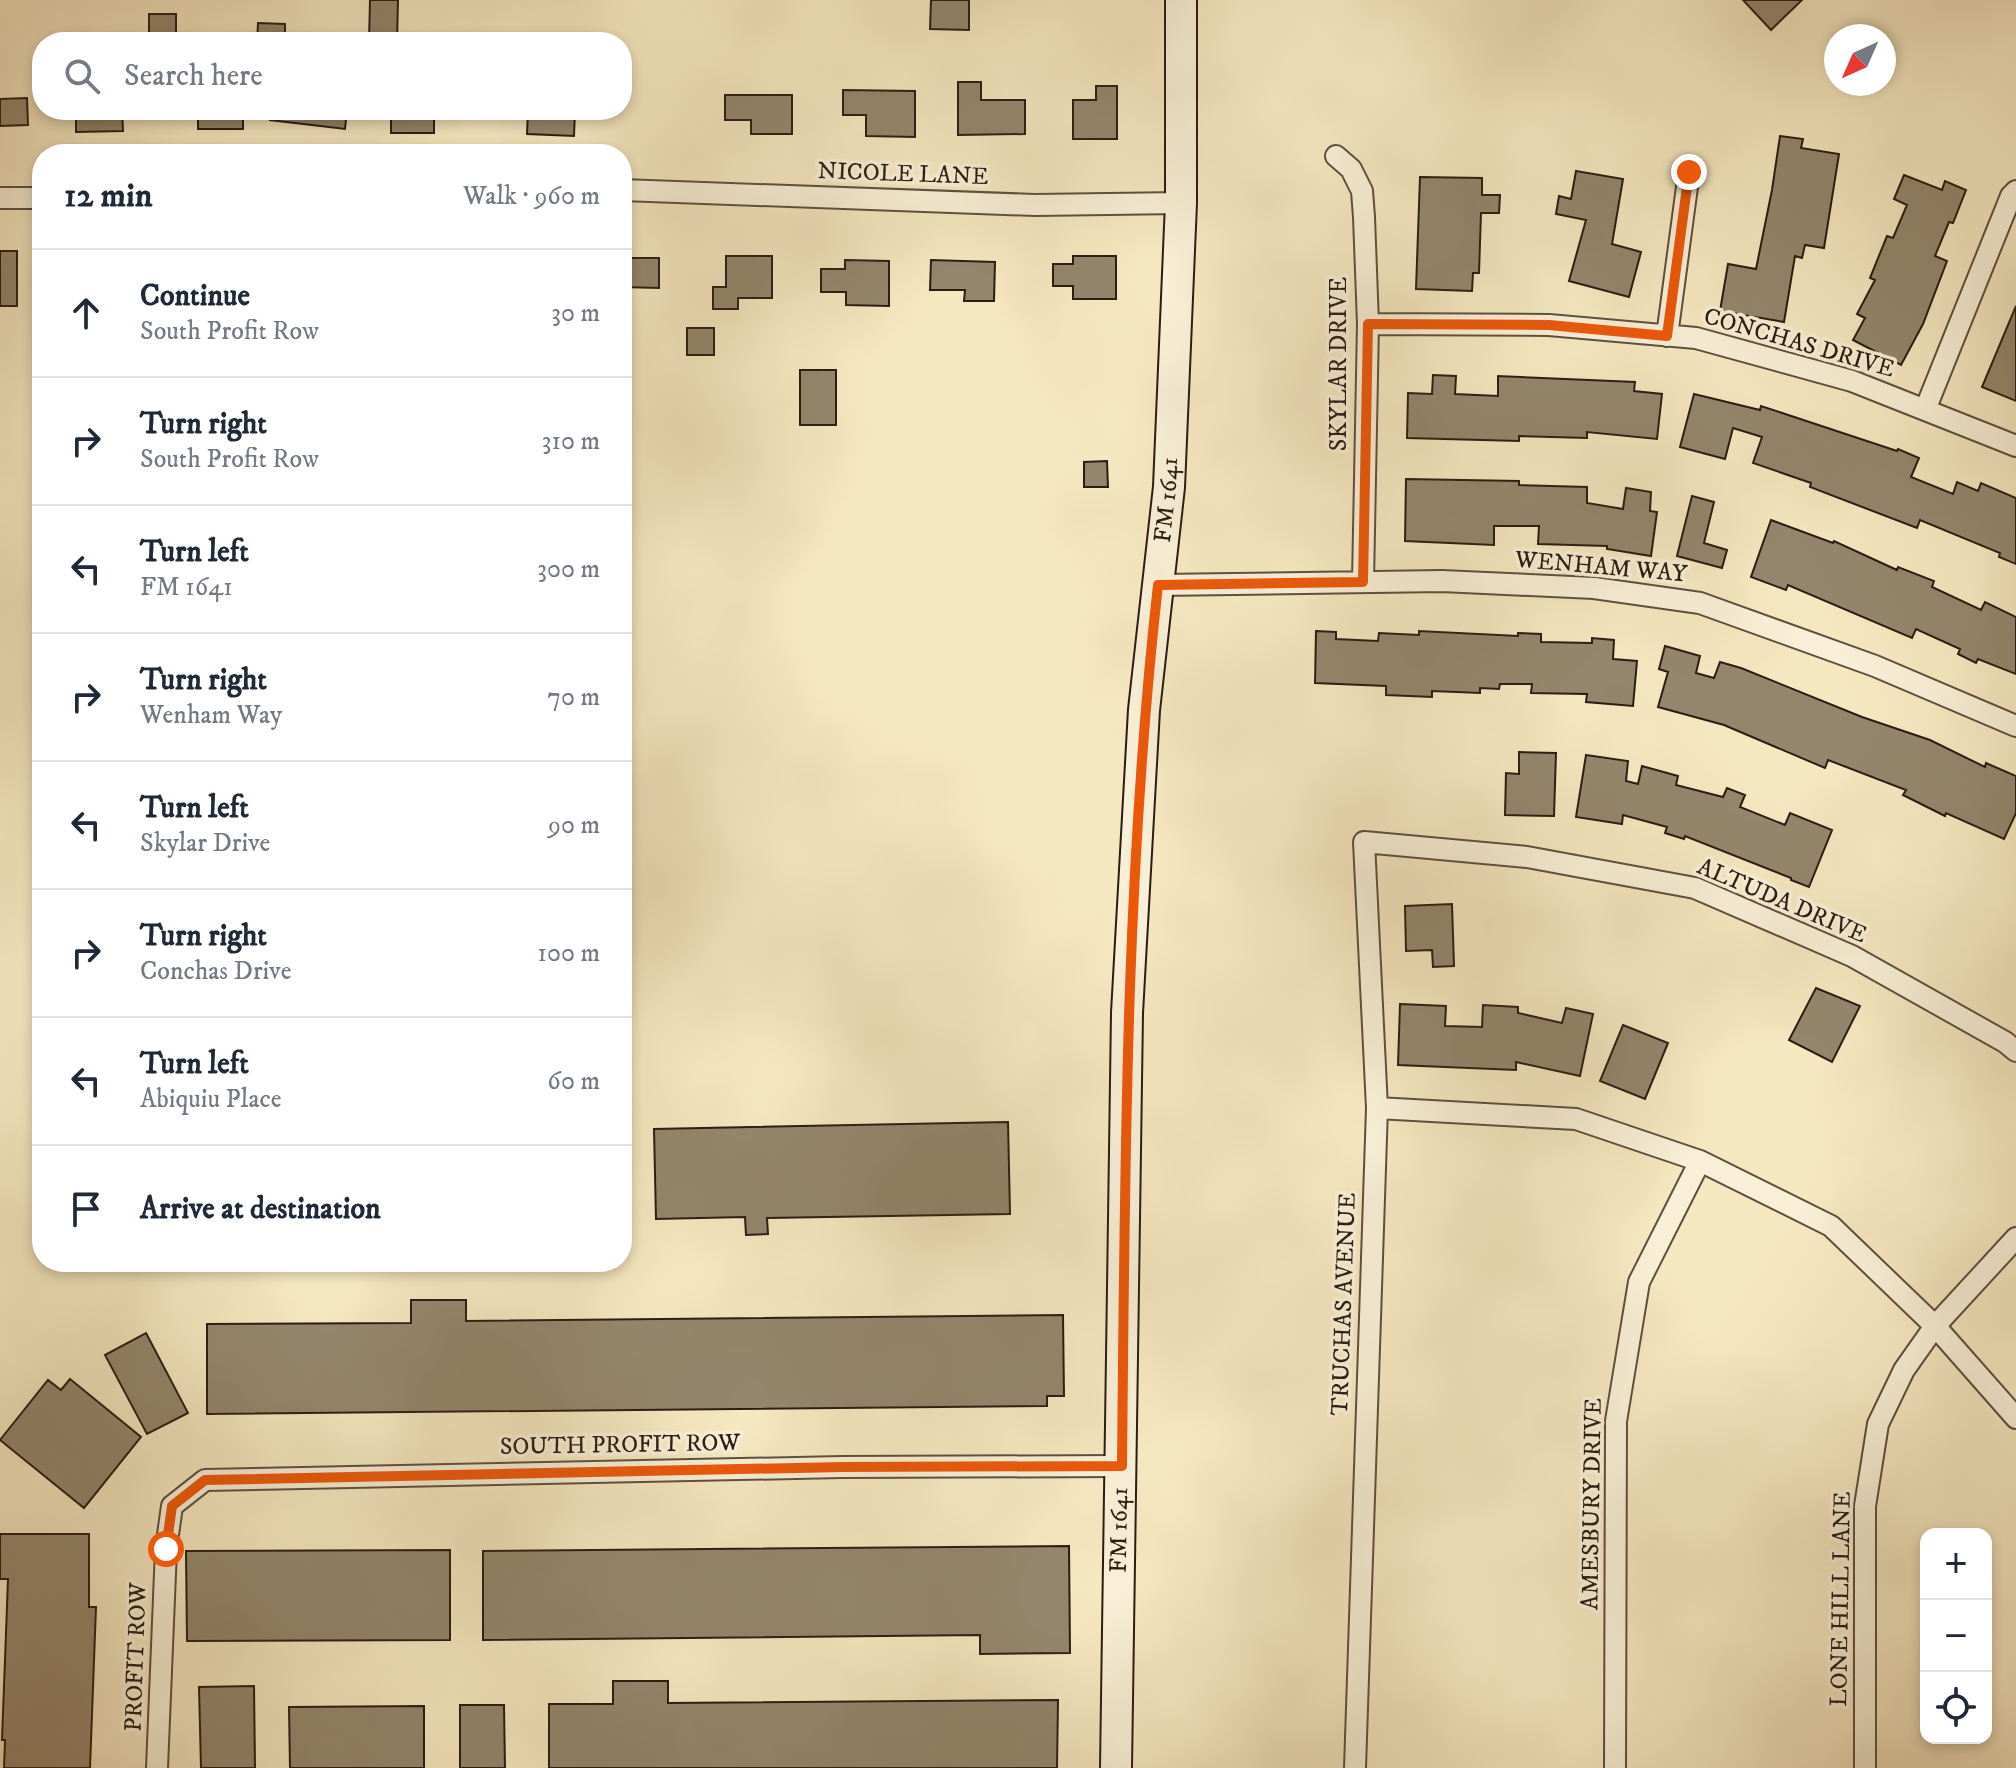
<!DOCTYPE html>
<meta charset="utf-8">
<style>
body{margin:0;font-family:"IM FELL DW Pica",serif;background:#f6f6f7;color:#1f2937}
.controls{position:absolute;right:24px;bottom:24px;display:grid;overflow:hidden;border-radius:16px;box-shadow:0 4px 12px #0003}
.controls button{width:72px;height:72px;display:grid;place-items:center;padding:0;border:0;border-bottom:2px solid #e0e1e3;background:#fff;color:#1f2937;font:40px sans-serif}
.compass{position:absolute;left:1824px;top:24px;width:72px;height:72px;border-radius:50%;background:#fff;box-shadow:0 4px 12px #0003;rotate:225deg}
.stop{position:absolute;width:24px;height:24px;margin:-18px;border:6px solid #ea580c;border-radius:50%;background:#fff}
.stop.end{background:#ea580c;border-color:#fff;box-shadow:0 2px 8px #0008}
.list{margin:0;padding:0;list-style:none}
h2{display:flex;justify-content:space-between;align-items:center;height:104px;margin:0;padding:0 32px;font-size:34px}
h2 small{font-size:26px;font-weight:400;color:#747a83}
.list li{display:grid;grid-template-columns:52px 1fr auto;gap:24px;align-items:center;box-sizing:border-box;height:128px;padding:0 32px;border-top:2px solid #e0e1e3}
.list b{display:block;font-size:30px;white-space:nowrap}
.list p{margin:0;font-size:26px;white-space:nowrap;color:#747a83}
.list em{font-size:26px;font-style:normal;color:#747a83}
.icon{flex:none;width:44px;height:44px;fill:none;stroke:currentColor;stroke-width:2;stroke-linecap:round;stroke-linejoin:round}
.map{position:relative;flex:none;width:2016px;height:1768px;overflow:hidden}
.search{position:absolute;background:#fff;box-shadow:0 4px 12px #0003;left:32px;top:32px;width:600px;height:88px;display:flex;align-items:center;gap:20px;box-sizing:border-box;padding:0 28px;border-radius:32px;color:#747a83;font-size:30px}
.panel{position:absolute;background:#fff;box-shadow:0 4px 12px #0003;left:32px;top:144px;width:600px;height:1128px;border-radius:32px}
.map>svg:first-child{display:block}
.building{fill:#94866d;stroke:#2b1c13;stroke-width:2}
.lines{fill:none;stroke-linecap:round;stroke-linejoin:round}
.minor-casing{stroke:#5e4f3e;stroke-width:24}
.secondary-casing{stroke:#2b1c13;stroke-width:34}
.minor{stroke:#f8efd6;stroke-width:20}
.secondary{stroke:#f8efd6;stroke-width:30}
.route{stroke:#ea580c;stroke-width:10}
.labels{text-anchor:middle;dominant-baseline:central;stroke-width:7;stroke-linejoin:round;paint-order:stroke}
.street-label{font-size:24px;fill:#2b1c13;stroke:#f8efd6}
</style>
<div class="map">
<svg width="2016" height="1768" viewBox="0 0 2016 1768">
<rect width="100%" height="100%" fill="#f5e7c0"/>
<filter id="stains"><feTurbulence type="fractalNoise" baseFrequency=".0025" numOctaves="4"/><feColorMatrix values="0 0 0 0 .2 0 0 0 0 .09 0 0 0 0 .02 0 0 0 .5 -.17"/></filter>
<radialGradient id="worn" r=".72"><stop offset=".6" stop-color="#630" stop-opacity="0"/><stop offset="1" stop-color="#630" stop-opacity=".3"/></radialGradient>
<path class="building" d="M370,0H398L397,42H369Z
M931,0H969V30L930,29Z
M1743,0H1802L1771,30Z
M149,14H176V42H149Z
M258,23L285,24V42H257Z
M958,82H981V100H1025V134L958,135Z
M1096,86H1117V139H1073V100H1096Z
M843,90L915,91V137L866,136V115H843Z
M725,95H792V134H751V120H725Z
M27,98L28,125L0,126V99Z
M76,110H122L123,131L76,132Z
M198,110H243V129H198Z
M270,110H347L345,129L270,120Z
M391,110H434V133H391Z
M528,110H575L574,136L527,134Z
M1780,136L1803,139L1801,148L1839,154L1824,248L1805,245L1802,258L1795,256L1784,322L1720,311L1728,264L1756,269L1772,190Z
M1576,171L1623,179L1612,244L1641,252L1629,297L1569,281L1586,220L1556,214L1559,196L1571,199Z
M1904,175L1942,190L1945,181L1966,190L1953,223L1949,222L1935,256L1947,261L1923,324L1901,365L1853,340L1865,318L1857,314L1875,280L1870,278L1887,236L1893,238L1907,205L1894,199Z
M1420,177L1482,178V195H1500L1499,213H1481L1479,273H1473L1472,291L1416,289Z
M0,251H17V306H0Z
M726,256H772V298H738V309H713V287H726Z
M1073,256H1116V299H1073V286H1053V264H1073Z
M622,258H659V288L622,287Z
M845,260L889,261V306L846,305V292H821V269H845Z
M931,260L995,262L994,301H964L965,290H930Z
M2016,306V401L1982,387Z
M687,328H714V355H687Z
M800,370H836V425H800Z
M1433,375L1456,376L1455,394L1498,396V376L1635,382L1634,391L1662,394L1657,439L1587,432V438L1519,436V441L1407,438L1408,393L1432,394Z
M1694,394L1760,410L1761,406L1897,451L1898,449L1919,458L1911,477L1953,494L1957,482L1978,491L1981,483L2016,498V564L1999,557L2000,553L1920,520L1917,528L1810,487L1811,483L1753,463L1762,437L1733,428L1725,459L1680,447Z
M1107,461L1108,487H1084V462Z
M1406,479L1519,481V485L1587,487V503L1623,509L1626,488L1651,492L1650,511L1657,512L1651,556L1607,549V546L1538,544L1539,526H1494V545L1405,541Z
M1692,496L1714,502L1704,543L1727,550L1722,568L1677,556Z
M1771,520L1833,543L1834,541L1897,570L1898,567L1934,581L1932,587L1981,610L1985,602L2016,617V674L1978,659L1976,663L1958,654L1960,649L1916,629L1912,638L1788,585L1786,590L1751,577Z
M1316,631L1336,632V639L1378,641L1379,633L1419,635V631L1518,636V633L1541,634V642L1592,643V638L1614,640L1613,659L1637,661L1633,706L1586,702L1587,694L1531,693L1532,684H1500L1499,689L1480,688V693L1432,691V697L1386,695V686L1315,683Z
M1665,646L1700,656L1696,673L1714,678L1720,662L1741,668L1862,717L1930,740L1985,767L1986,763L2016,776V813L2004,839L1946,813L1945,816L1903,795L1906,790L1828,760L1825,768L1724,725L1658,707L1668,672L1659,669Z
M1519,752L1556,753L1554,816L1505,815L1506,773L1519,774Z
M1586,755L1628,761L1626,781L1638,784L1642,766L1678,776L1676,785L1723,797L1727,788L1745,795L1740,807L1785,825L1790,813L1832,830L1809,887L1791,880V878L1685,836L1684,839L1665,833L1667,827L1623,815L1622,824L1576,817Z
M1452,904L1454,966L1433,967L1432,950L1406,951L1405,906Z
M1816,988L1860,1006L1832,1062L1789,1040Z
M1400,1004L1446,1006L1445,1026L1482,1027L1483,1005L1518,1007V1013L1562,1023L1566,1008L1593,1014L1580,1076L1516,1062V1070L1398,1065Z
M1623,1025L1668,1043L1645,1099L1600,1081Z
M1008,1122L1010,1214L767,1218L768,1234L746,1235L745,1217L656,1219L654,1129Z
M411,1300H466V1321L1063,1315L1064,1396H1047V1406L207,1414V1324L411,1323Z
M146,1333L188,1413L147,1434L105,1355Z
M70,1379L141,1437L84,1508L0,1440L48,1380L61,1390Z
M0,1534H89V1607H96L90,1768H4L5,1740H2L8,1579H0Z
M1069,1546L1070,1653L980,1654V1635L483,1640V1551Z
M450,1550V1640L187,1641L186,1551Z
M613,1681H668V1703L1058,1700L1057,1768H549V1704H613Z
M254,1686L255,1768H201L199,1687Z
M460,1705H504L505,1768H460Z
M424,1706V1768H290L289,1707Z"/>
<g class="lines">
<g class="minor-casing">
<path id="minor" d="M1336,156L1351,169L1362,191L1364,217L1368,324L1363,582
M622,190L1035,205L1181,203
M0,198H42
M1368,324L1549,325L1696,338L1852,381L2016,446
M1667,336L1689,172
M1925,410L2011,196L2016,191
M1158,585L1442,581L1594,588L1700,603L1875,666L2016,726
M1377,1108L1576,1119L1700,1161L1831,1226L1935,1326L2016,1418
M157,1768L166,1549L172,1506L205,1480L842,1467L1122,1466
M1355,1768L1377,1108L1364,842L1527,857L1695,888L1852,956L2005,1042L2016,1051
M1615,1768L1616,1421L1639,1282L1700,1161
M1865,1768V1506L1878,1424L1904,1370L1935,1326L2016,1238"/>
</g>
<g class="secondary-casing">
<g id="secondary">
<path id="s1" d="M1116,1768L1127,1013L1144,710L1169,487L1181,203V0"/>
</g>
</g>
<use href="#minor" class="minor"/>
<use href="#secondary" class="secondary"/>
</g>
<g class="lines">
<path class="route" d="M166,1549L172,1506L205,1480L842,1467L1122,1466C1125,1172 1125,878 1158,585L1363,582L1368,324L1549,325L1667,336L1689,172"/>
</g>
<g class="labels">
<g class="street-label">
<text transform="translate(903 174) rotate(2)">NICOLE LANE</text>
<text transform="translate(1799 343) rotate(16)">CONCHAS DRIVE</text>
<text transform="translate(1339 364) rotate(-90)">SKYLAR DRIVE</text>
<text stroke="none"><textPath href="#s1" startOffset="1270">FM 1641</textPath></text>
<text transform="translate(1601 567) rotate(5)">WENHAM WAY</text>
<text transform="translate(1782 901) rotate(23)">ALTUDA DRIVE</text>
<text transform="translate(1344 1304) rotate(-88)">TRUCHAS AVENUE</text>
<text transform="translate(620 1445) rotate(-1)">SOUTH PROFIT ROW</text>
<text transform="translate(1592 1504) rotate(-89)">AMESBURY DRIVE</text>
<text stroke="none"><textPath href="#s1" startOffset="238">FM 1641</textPath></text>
<text transform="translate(1841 1599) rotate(-89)">LONE HILL LANE</text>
<text transform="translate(136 1657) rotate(-88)">PROFIT ROW</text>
</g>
</g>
<rect width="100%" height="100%" filter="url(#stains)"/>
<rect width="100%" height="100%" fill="url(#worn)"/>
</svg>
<div class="controls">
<button>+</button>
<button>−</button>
<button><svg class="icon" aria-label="locate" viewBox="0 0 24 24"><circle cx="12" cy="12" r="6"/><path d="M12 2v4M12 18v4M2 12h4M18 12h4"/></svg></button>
</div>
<svg class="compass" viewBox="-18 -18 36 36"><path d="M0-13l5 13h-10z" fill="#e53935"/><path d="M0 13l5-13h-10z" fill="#747a83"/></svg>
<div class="stop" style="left:166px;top:1549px"></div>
<div class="stop end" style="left:1689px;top:172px"></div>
<div class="search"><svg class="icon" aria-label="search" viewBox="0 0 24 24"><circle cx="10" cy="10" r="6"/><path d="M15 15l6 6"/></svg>Search here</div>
<section class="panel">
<h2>12 min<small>Walk · 960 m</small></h2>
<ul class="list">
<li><svg class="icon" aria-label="ahead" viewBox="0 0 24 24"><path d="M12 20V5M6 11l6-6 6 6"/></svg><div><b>Continue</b><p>South Profit Row</p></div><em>30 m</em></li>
<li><svg class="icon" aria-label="right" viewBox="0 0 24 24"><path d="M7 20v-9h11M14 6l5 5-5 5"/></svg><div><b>Turn right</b><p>South Profit Row</p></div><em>310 m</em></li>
<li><svg class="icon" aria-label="left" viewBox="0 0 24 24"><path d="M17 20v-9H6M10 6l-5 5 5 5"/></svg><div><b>Turn left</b><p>FM 1641</p></div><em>300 m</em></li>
<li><svg class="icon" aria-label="right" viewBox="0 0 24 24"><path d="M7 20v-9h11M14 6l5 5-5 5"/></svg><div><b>Turn right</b><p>Wenham Way</p></div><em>70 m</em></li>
<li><svg class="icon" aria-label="left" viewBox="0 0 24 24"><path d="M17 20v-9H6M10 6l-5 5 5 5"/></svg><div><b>Turn left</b><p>Skylar Drive</p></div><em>90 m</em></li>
<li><svg class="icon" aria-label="right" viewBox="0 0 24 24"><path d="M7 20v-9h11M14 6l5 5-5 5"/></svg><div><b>Turn right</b><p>Conchas Drive</p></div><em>100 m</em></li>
<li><svg class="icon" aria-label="left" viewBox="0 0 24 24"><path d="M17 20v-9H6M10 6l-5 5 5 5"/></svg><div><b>Turn left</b><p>Abiquiu Place</p></div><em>60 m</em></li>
<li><svg class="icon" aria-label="arrive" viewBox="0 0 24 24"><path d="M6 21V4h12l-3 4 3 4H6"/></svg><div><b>Arrive at destination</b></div></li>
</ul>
</section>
</div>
